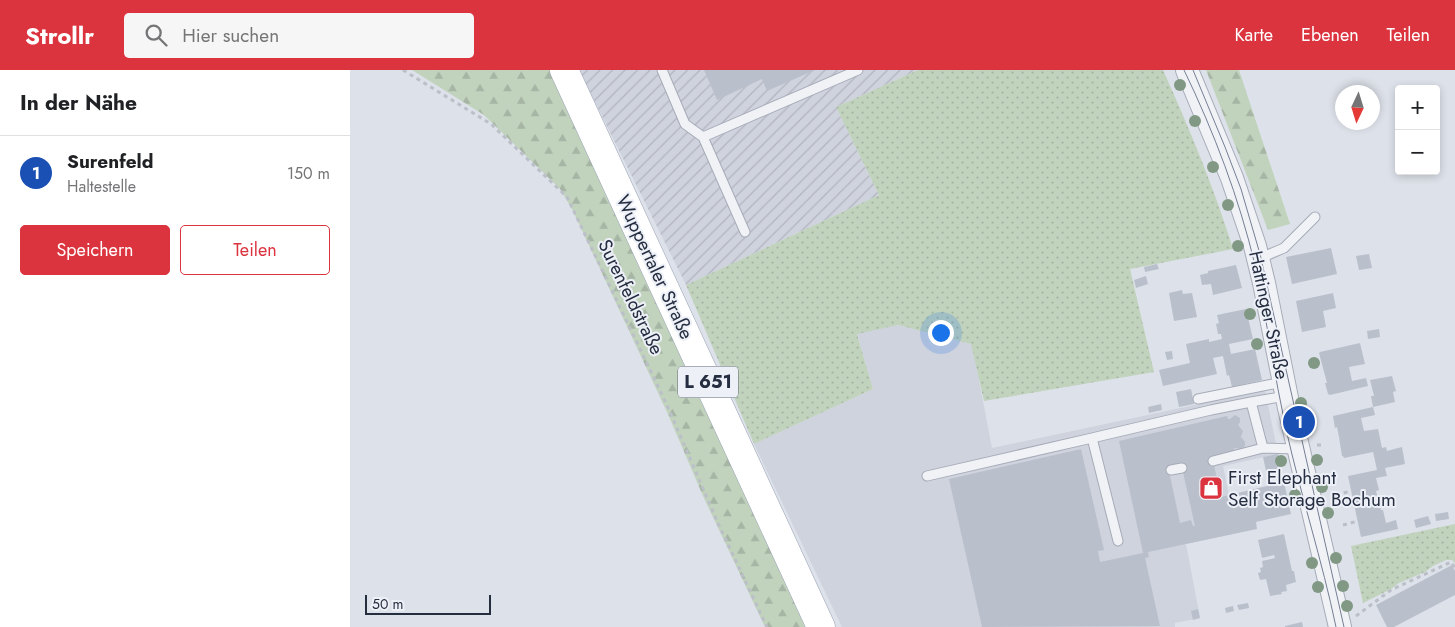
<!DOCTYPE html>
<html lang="de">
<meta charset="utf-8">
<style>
body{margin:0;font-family:Jost,sans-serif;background:#f6f6f6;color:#202124}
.controls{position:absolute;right:15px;top:15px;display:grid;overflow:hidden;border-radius:5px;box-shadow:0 2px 8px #0003}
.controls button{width:45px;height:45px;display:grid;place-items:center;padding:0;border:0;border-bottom:1px solid #e0e0e0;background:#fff;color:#202124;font:25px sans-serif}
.compass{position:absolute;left:985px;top:15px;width:45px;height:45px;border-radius:50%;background:#fff;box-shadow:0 2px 8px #0003;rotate:184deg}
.scale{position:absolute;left:15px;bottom:12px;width:126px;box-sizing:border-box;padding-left:5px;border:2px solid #252d41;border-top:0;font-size:14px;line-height:18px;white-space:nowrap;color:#252d41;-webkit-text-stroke:4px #edf0f6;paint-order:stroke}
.you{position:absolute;left:590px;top:262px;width:18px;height:18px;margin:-12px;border:4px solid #fff;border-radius:50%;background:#1a73e8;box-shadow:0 0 0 8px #1a73e833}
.badge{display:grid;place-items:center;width:32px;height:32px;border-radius:50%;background:#db343f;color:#fff;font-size:16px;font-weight:700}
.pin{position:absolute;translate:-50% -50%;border:2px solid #fff;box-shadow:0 1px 5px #0006}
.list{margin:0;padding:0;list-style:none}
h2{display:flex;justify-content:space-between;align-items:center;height:65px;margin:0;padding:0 20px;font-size:21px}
h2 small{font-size:16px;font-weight:400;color:#757577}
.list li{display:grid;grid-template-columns:32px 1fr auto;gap:15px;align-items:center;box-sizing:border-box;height:75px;padding:0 20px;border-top:1px solid #e0e0e0}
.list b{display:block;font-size:19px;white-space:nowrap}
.list p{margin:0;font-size:16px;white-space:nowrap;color:#757577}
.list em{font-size:16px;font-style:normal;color:#757577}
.actions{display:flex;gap:10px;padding:15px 20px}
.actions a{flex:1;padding:11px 0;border:1px solid #db343f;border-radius:5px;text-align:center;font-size:18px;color:#db343f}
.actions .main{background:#db343f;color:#fff}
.icon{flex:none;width:28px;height:28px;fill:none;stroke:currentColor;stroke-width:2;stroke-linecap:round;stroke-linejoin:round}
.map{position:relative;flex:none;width:1105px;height:557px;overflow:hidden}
header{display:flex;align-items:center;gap:30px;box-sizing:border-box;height:70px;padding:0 25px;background:#db343f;color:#fff}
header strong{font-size:24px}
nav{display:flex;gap:28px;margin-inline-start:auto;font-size:18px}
.search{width:350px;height:45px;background:#f6f6f6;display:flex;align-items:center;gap:12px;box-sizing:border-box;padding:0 18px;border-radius:5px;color:#757577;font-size:19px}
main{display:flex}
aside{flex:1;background:#fff}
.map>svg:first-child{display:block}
.built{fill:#cfd3de}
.industrial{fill:url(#industrial-furrows)}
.grass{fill:url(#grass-dots)}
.forest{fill:url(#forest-firs)}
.building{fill:#babfcc;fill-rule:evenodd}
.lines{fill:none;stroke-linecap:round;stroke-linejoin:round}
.service-casing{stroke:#a6abb7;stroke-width:11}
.tertiary-casing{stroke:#a6abb7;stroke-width:24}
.primary-casing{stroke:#9ba3b5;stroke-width:29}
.path{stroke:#bbbfc7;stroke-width:3;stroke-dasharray:4 4;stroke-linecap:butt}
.service{stroke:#f0f2f6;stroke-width:9}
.tertiary{stroke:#f0f2f6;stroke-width:22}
.primary{stroke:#fff;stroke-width:28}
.tram{stroke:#757e94;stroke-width:1}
.tree{fill:#819984}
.labels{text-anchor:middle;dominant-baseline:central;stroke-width:4;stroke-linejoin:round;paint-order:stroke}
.shield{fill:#edf0f6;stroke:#616877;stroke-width:1}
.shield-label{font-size:18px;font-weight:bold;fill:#252d41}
.street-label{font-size:19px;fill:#252d41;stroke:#edf0f6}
.poi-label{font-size:19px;fill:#252d41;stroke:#edf0f6;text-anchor:start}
</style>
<header>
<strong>Strollr</strong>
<div class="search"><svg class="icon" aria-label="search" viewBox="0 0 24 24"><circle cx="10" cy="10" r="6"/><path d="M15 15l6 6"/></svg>Hier suchen</div>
<nav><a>Karte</a><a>Ebenen</a><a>Teilen</a></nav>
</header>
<main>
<aside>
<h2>In der Nähe<small></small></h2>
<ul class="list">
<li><span class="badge" style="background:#1a4fb4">1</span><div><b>Surenfeld</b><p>Haltestelle</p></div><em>150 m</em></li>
</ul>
<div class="actions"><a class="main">Speichern</a><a>Teilen</a></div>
</aside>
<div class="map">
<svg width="1105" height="557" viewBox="0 0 1105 557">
<defs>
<pattern id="industrial-furrows" width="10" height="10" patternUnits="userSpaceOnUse" patternTransform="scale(1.25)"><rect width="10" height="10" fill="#cfd3de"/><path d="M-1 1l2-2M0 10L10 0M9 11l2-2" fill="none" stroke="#b2b5c0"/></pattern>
<pattern id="grass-dots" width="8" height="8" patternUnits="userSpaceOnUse" patternTransform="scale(1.25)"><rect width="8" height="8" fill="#c1d3bd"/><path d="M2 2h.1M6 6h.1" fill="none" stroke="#a6b5a4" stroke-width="1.8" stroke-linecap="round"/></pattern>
<pattern id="forest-firs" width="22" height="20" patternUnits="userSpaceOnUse" patternTransform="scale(1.25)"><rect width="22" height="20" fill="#c1d3bd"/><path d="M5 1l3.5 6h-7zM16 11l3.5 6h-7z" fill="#a6b5a4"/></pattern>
</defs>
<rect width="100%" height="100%" fill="#dde1e9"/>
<path class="built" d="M548,255L622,274L642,378L915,320L928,384L873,396L887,463L836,474L850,548L825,553V557H492L404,374L523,319L507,263Z"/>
<path class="industrial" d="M229,0H568L486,37L529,125L336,215Z"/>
<path class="grass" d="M568,0H813C839,58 864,117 883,179L780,199L804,302L634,331L621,274L548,255L507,264L523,319L404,374L336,215L529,125L486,37Z
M1105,454V493L1102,490H1096L1083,496L1075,502L1049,513L1041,519L1013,533L1001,476Z"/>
<path class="forest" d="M62,0H203L458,557H415L353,426L317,342L222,139L210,119L134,45Z
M856,0H889L940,154L918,160Z"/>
<path class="building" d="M354,0H465L417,21L412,9L367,30Z
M981,178L987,204L942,214L936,187Z
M1019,184L1022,198L1009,200L1006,186Z
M807,194L809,199L795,202L794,197Z
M886,195L892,218L863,225L861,214L852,215L850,205L858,203V201Z
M796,206L798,214L786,218L784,210Z
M832,220L833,224L842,223L847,247L824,251L819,223Z
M983,223L986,238L973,241L976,257L952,262L946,231Z
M896,239L903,269L879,274L881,284L905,279L912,310L882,317L879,305L877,306L873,286L863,288L867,304L813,316L809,300L840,293L836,274L859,269V272L872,269L871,264H868L866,254L869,253L867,245Z
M1029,259L1030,267L1018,269L1017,261Z
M1010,273L1015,294L999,297L1002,311L1016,308L1018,316L980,325L978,324L975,313H977L969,283L970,282Z
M822,281L823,289L817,290L815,282Z
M1042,306L1046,321L1043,322L1045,332L1023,337L1021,326H1024L1020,310Z
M841,319L844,334L829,337L826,322Z
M811,334L812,340L799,343L798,337Z
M1023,337L1025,345L1011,348L1014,361L1028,359L1032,378L1036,377L1037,381L1052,377L1055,394L1035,398L1037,406L1026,408L1029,420L1026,421L1031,440H1033L1036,453L1046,450L1048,459L1011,467L998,406L1027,400L1023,382L994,388L993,386H992L989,367L987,357L985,358L983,346Z
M885,345L890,348V352L888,355L893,361L891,367L895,372V376L892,379L884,378L885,381L862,386L871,427L934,412L941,444L906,452L907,459L798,482L799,487L795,488L810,556L632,557L599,409L731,379L754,480L748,481L750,492L793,483L769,371L877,346L878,349H880ZM831,393L845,456H843L841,450L830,453L818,396Z
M928,384L931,398L916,401L913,387Z
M1098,442L1099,449L1086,451L1085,444Z
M1078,446L1081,454L1066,458L1064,450Z
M934,464L942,501H944L946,512L936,515L937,521L931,522L932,524L920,526L916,509L910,510L908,503L911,502L910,498L913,497L912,491L925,488L924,485L912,488L908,470Z
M1102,495L1105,501V525L1044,557H1037L1026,535Z
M898,533L899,538L889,540L887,535Z
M883,536L884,541L876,543L875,538Z
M848,539L850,548L843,550L841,541Z
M952,552L953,557H935V556Z"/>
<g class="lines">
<g class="service-casing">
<path id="service" d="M312,0L335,54L353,67L508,0
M353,67L395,162
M908,189L934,178L965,147
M936,326L901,332L913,378L947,379
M848,329L933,312
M863,391L913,378
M821,400L832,398
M577,406L742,368
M768,471L742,368L861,340L901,332"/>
</g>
<g class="tertiary-casing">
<path id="tertiary" d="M837,0L882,108L905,176L914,213L939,338L990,557"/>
</g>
<g class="primary-casing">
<path id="primary" d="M214,0L471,557"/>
</g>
<path class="path" d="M53,0L141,54L217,127L317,335L367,451L417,557
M967,375H975
M986,425L1001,421
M993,455L1008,451
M1006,546L1041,520L1101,492L1105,498"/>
<use href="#service" class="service"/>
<use href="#tertiary" class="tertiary"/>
<use href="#primary" class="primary"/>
<path class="tram" d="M834,0C864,62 889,128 905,195C917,249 924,305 936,359C951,426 972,490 986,557
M843,0L875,77L891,119L910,184L994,557"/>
</g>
<g class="tree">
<circle cx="830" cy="15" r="6"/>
<circle cx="845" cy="51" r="6"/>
<circle cx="863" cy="97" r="6"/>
<circle cx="878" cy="135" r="6"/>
<circle cx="888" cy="176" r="6"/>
<circle cx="900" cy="244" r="6"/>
<circle cx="907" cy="274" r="6"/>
<circle cx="964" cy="293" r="6"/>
<circle cx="951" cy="333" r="6"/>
<circle cx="957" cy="357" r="6"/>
<circle cx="967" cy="390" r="6"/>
<circle cx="931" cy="391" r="6"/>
<circle cx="972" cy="417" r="6"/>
<circle cx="945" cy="425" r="6"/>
<circle cx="978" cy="443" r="6"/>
<circle cx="986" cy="488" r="6"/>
<circle cx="962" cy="493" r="6"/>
<circle cx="993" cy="516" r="6"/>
<circle cx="968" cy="517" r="6"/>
<circle cx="997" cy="536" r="6"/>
</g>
<defs>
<g id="shop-square" transform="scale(1.25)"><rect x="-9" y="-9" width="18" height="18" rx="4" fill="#db343f" stroke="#edf0f6"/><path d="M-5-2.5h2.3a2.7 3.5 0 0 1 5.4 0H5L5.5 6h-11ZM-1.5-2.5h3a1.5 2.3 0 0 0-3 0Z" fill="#fff"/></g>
</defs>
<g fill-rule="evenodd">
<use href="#shop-square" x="861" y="418"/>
</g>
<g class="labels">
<rect class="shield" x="328" y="296.5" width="60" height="31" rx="4"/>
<g class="shield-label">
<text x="358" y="312">L 651</text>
</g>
<g class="street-label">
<text transform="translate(305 197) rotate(65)">Wuppertaler Straße</text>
<text transform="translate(281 227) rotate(64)">Surenfeldstraße</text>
<text transform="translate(919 245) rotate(78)">Hattinger Straße</text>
</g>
<g class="poi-label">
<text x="878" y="407">First Elephant<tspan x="878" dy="22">Self Storage Bochum</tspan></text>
</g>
</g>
</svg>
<div class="controls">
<button>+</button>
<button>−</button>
</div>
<svg class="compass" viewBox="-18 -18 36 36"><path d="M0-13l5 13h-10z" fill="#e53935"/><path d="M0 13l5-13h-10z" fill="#757577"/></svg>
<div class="scale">50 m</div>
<div class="you"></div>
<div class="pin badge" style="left:949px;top:352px;background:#1a4fb4">1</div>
</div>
</main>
